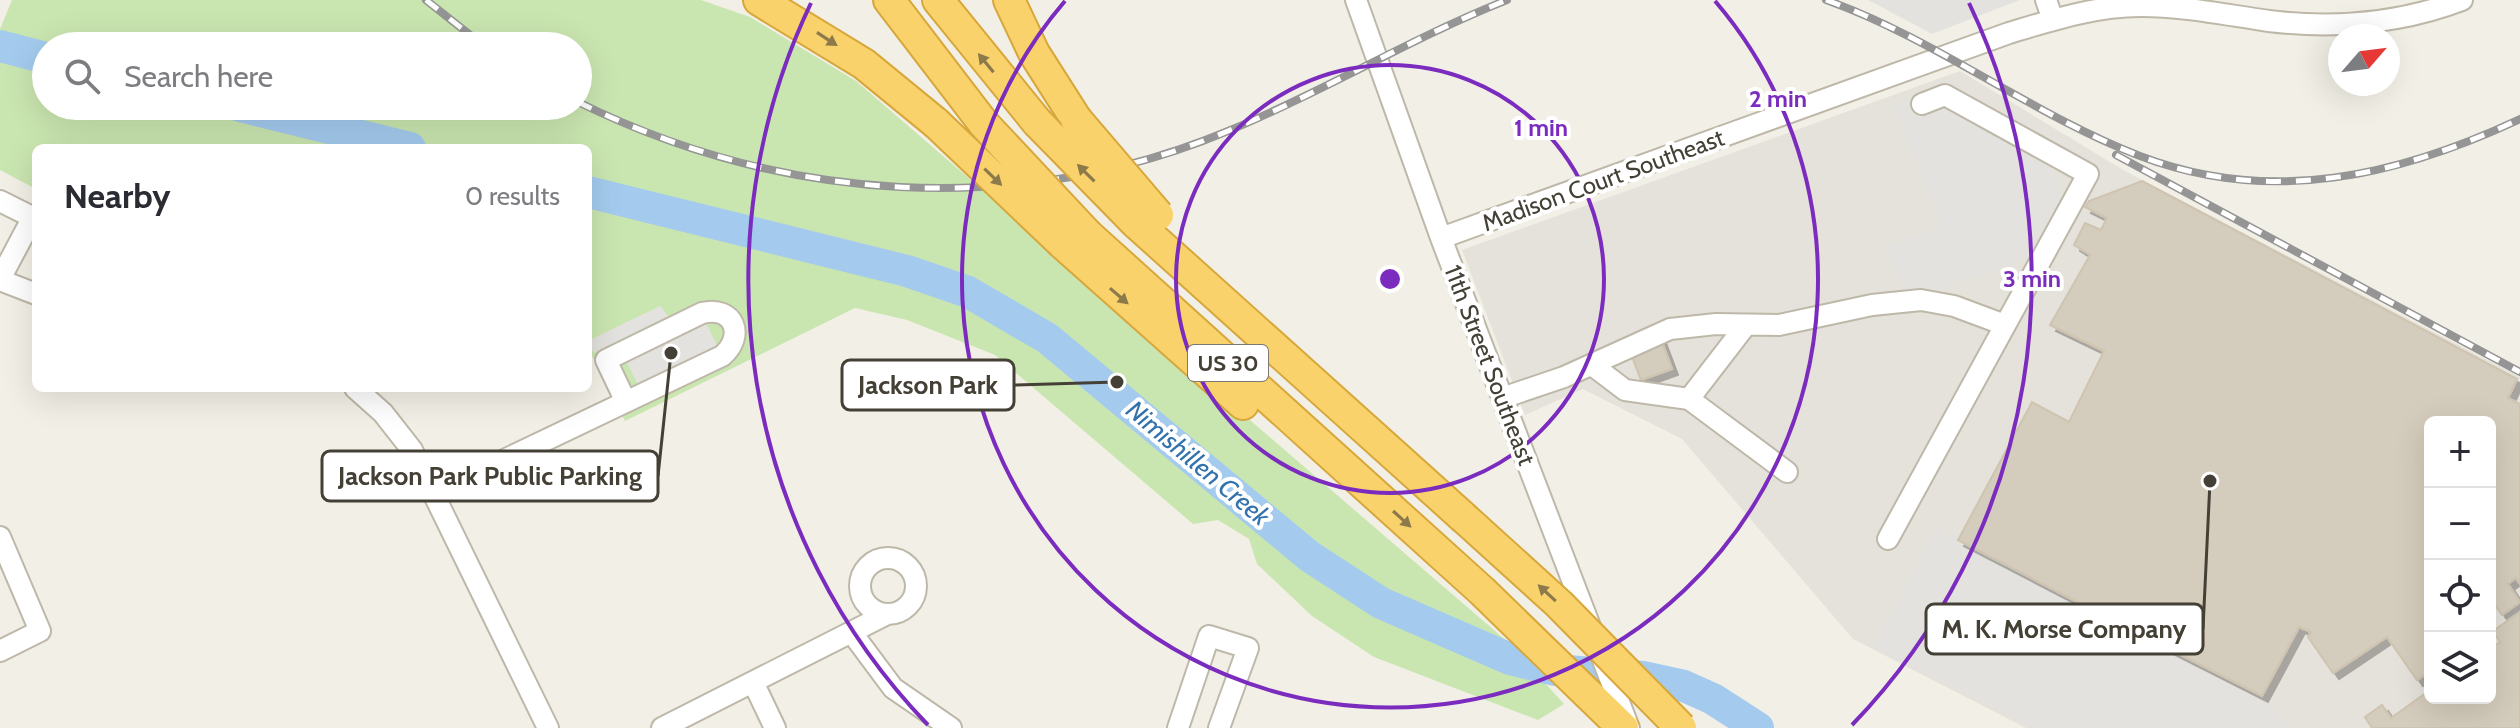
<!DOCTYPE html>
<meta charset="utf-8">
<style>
body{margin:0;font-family:Cabin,sans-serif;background:#f2f2f3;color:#2b2b33}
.controls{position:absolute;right:24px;bottom:24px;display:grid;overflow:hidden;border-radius:12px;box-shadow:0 8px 32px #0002}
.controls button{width:72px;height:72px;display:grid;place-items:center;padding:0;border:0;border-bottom:2px solid #e1e1e2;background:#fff;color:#2b2b33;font:40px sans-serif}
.compass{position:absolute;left:2328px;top:24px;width:72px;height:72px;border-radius:50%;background:#fff;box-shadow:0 8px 32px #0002;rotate:62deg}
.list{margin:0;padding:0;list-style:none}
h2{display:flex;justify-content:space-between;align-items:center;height:104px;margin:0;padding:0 32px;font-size:34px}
h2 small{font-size:26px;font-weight:400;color:#7c7c81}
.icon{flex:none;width:44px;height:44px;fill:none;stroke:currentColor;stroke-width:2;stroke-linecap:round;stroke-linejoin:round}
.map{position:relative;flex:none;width:2520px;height:728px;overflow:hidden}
.search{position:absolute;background:#fff;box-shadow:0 8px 32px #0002;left:32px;top:32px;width:560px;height:88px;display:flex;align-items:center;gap:20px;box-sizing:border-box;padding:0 28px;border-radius:44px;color:#7c7c81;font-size:30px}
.panel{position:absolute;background:#fff;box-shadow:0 8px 32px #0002;left:32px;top:144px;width:560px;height:248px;border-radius:12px}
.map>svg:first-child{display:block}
.industrial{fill:#e5e1db;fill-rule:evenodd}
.green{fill:#cae6b0;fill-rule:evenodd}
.parking{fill:#e4e2de}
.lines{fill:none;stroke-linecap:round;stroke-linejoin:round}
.river{stroke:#a4cbee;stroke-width:32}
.building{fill:#d4ccbc;stroke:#cec4af;stroke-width:2;filter:url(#shadow)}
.minor-casing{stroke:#beb8a9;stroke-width:24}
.highway-casing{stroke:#d8a73b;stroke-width:34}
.minor{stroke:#fff;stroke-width:20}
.highway{stroke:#f9d26b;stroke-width:30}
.rail-casing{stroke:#959595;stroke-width:8}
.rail{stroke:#fff;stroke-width:5;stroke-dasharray:15;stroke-linecap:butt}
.highway-bridge-casing{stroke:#d8a73b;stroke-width:34;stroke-linecap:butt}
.highway-bridge{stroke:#f9d26b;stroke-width:30}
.oneway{fill:#8d7a4b}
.ring{fill:none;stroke:#7b2cbf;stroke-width:4}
.labels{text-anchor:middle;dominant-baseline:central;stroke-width:8;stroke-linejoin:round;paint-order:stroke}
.shield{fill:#fff;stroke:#7d7972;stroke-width:2}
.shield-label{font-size:22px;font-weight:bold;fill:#454036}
.street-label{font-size:24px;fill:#454036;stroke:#fff}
.water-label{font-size:26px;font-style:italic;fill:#3272ad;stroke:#fff}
.centre{fill:#7b2cbf;stroke:#fff;stroke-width:4}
.ring-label{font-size:24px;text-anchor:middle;font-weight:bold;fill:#7b2cbf;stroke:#fff;stroke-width:8;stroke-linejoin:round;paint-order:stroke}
.leader{fill:none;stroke:#454036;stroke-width:3}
.callout-dot{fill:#454036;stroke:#fff;stroke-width:3}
.callout{fill:#fff;stroke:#454036;stroke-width:3}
.callout-label{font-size:26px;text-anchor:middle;font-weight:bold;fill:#454036}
</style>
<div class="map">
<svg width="2520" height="728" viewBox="0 0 2520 728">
<defs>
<filter id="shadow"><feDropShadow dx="6" dy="6" stdDeviation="0" flood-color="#0004"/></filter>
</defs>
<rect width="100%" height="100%" fill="#f2f0e6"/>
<path class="industrial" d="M1960,71L2125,171L2520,377V728H2026L1853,639L1682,439L1583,389L1525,415L1462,250ZM2430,422H2490V698H2430Z"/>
<path class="green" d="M12,0H701L750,17L856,81L1509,643L1564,704L1538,720L1374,657L1312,616L1257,564L1249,539L1218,520L1193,524L995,355L907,320L855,308L625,421L588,348V148H36V189L0,170V29ZM46,46H578V106H46Z"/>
<path class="parking" d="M1868,0H2020L1932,34Z
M1948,84L2039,136L2070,216L2024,259L1909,300L1885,246L1942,227L1893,104Z
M660,306L668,316L594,353L588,341Z
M705,321L717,346L638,385L626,360Z
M1937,529L2086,610L2078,628L2112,648L2122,629L2266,702L2288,728H2033L1873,647Z"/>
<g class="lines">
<path class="river" d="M0,46L46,58
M240,106L410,148
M588,192L907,271L968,292L1047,338L1309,556L1381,603L1510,659L1555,670L1643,677L1684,686L1713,699L1758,728"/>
</g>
<path class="building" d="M2142,181L2517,379L2508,398L2520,404V584L2516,578L2508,584L2520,602L2502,615L2490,598V422H2430V671L2417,680L2387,637L2333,673L2308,637L2311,632L2299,627L2262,696L2120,624L2110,643L2082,629L2091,609L1958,540L2032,402L2069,422L2104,351L2050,325L2090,255L2074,245L2085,223L2101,230L2107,218L2085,207L2089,201Z
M1660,337L1672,369L1641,380L1629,349Z
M2520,612V728H2372L2365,717L2382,705L2391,718L2430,690V698H2490V649L2500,642L2493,631Z"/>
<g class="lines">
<g class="minor-casing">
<path id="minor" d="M1356,0L1441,238L1629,728
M2046,0L2053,20
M0,201L36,219
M1441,238L2009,33C2052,20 2095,6 2141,6C2184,6 2226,15 2269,21C2336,29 2399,24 2462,0
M0,279L33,217
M0,280L36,294
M1592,365L1625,390L1689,399L1787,472
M355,388L383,413L412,450L548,728
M1502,398L1564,377L1670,329L1716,324L1779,325L1872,305L1921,300L1954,306L2005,325
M1689,399L1746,325
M435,493L722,356C746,336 734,305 702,313L606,360L626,402
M0,537L40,631L0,651
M1888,539L2088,174L1945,95L1922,104
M860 586a28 28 0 1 1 56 0a28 28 0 1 1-56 0Z
M852,633L893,688L951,728
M754,684L775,728
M662,728L887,614
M1178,728L1209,636L1248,648L1219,728"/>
</g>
<g class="highway-casing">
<path id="highway" d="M759,0L864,64L936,123
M889,0L984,124
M938,0L1037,122
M1009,0L1034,53L1076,119
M1136,223L1463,517
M1088,235L1482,591L1623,728
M1062,243L1243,404"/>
</g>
<use href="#minor" class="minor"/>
<use href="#highway" class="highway"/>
<g class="rail-casing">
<path id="rail" d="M426,0L484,46
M1826,0C1936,39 2031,114 2140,156C2271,206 2398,176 2520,119
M578,102C781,202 1017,219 1228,131C1323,92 1411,38 1507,0
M2116,155L2520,372"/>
</g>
<use href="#rail" class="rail"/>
<g class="highway-bridge-casing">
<path id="highway-bridge" d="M1076,119L1158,215
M1037,122L1136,223
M936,123L1062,243
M984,124L1088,235
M1463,517L1559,604L1681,728"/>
</g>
<use href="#highway-bridge" class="highway-bridge"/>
</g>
<defs><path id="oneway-solid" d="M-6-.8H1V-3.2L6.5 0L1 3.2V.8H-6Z" transform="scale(2)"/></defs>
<g class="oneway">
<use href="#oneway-solid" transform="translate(827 39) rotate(33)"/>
<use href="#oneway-solid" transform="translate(986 63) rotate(-129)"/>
<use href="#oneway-solid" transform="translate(1086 173) rotate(-135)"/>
<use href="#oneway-solid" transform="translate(993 177) rotate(44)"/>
<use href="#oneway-solid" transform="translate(1119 296) rotate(41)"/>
<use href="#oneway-solid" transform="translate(1402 519) rotate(42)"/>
<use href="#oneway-solid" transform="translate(1547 593) rotate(-137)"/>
</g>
<g class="ring">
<circle cx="1390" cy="279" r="214"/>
<path d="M1715 1A428 428 0 1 1 1065 1"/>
<path d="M928 725A642 642 0 0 1 811 3M1969 3A642 642 0 0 1 1852 725"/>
</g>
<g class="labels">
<rect class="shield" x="1188" y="345" width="80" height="36" rx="6"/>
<g class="shield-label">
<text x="1228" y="363">US 30</text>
</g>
<g class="street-label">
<text transform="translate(1603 180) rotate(-20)">Madison Court Southeast</text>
<text transform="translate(1490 365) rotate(69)">11th Street Southeast</text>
</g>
<g class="water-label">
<text transform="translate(1198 463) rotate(40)">Nimishillen Creek</text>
</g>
</g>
<circle cx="1390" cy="279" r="12" class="centre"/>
<g class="ring-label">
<text x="1778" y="107">2 min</text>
<text x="1541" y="136">1 min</text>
<text x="2032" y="287">3 min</text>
</g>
<path class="leader" d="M1117 382L1014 385M671 353L658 476M2210 481L2203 629"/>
<g class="callout-dot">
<circle cx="1117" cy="382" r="8"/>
<circle cx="671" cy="353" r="8"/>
<circle cx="2210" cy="481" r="8"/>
</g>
<g class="callout">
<rect x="842" y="360" width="172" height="50" rx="8"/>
<rect x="322" y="451" width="336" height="50" rx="8"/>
<rect x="1926" y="604" width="277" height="50" rx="8"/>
</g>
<g class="callout-label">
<text x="928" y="394">Jackson Park</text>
<text x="490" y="485">Jackson Park Public Parking</text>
<text x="2064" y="638">M. K. Morse Company</text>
</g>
</svg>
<div class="controls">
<button>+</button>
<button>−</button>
<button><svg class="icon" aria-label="locate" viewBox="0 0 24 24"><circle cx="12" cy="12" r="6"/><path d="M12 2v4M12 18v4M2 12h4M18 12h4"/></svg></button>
<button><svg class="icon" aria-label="layers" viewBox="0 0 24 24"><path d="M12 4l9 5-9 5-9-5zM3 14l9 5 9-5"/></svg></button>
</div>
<svg class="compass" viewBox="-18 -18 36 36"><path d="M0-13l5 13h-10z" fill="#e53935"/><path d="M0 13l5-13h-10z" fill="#7c7c81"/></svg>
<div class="search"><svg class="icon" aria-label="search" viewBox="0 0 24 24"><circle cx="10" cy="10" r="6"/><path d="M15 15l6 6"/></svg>Search here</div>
<section class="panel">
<h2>Nearby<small>0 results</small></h2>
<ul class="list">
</ul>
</section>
</div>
